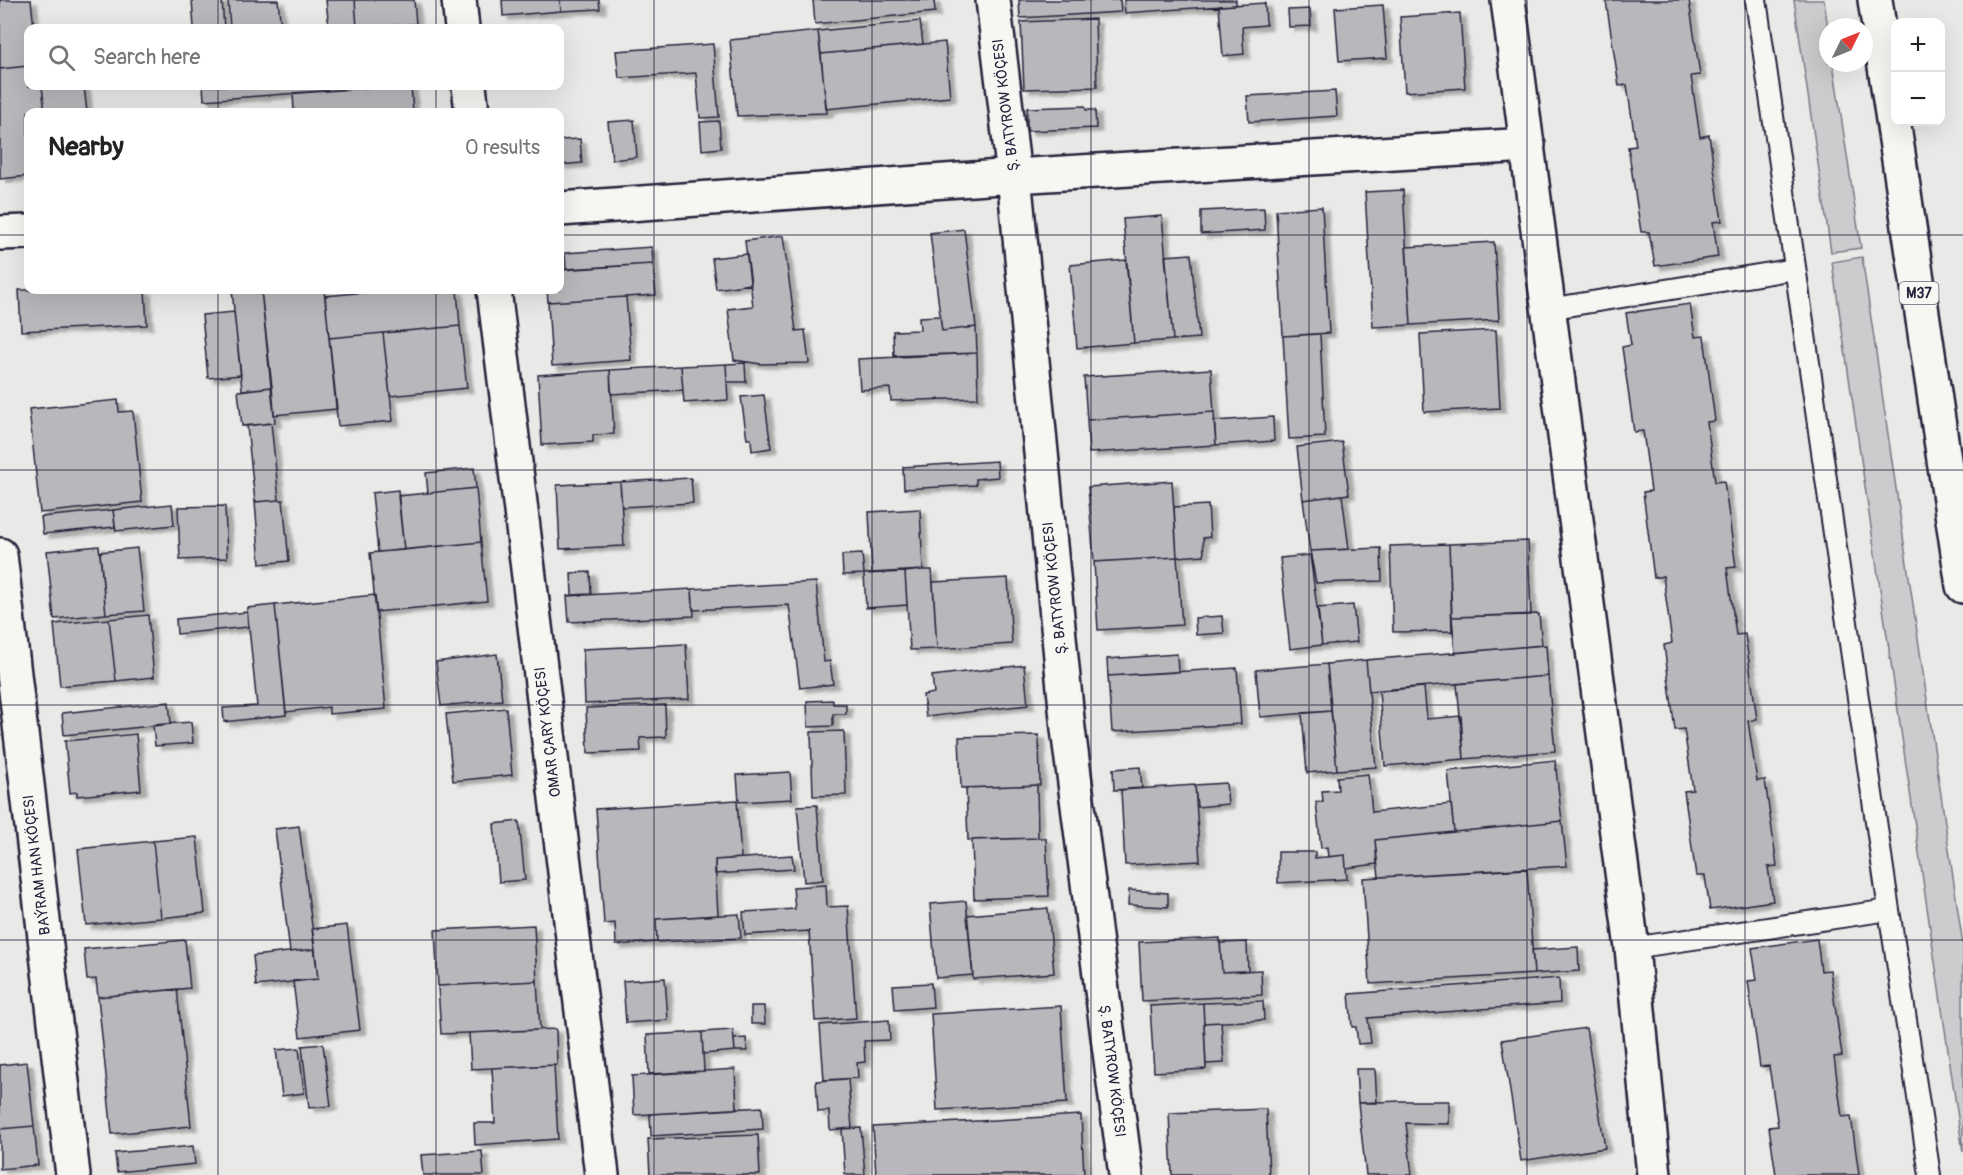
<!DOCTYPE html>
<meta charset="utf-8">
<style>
body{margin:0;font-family:Pangolin,sans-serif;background:#f2f2f2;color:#222}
.controls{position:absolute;right:18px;top:18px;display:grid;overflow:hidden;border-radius:12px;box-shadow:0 6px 24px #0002}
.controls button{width:54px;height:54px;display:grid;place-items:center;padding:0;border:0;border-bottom:2px solid #e0e0e0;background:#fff;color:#222;font:30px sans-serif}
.compass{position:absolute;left:1819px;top:18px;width:54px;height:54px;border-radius:50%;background:#fff;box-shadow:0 6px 24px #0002;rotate:47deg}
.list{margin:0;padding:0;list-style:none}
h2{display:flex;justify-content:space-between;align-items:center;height:78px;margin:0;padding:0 24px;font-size:26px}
h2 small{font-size:20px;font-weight:400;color:#767676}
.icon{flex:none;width:33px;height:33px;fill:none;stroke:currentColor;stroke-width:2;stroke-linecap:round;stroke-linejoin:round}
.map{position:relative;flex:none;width:1963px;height:1175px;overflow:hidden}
.search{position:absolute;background:#fff;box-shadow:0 6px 24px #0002;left:24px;top:24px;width:540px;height:66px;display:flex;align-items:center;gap:15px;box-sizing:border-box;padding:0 21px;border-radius:12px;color:#767676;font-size:22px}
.panel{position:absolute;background:#fff;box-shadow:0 6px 24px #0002;left:24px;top:108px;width:540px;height:186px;border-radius:12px}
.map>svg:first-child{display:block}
.green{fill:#ccccce;stroke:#777784;stroke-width:1.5}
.building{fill:#b8b8bc;stroke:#22223b;stroke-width:1.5;filter:url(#shadow)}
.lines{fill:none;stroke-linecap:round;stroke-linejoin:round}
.lane-casing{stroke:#22223b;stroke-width:24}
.street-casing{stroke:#22223b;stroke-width:38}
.highway-casing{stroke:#22223b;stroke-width:38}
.lane{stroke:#f6f6f2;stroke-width:20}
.street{stroke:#f6f6f2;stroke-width:33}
.highway{stroke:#f6f6f2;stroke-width:33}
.grid{fill:none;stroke:#22223b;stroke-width:1.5;stroke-opacity:0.55}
.labels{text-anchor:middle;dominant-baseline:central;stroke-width:5;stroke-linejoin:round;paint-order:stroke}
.shield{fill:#f6f6f2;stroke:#626272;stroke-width:1.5}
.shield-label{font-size:14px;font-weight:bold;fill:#22223b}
.street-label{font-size:15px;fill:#22223b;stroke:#f6f6f2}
</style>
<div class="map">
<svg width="1963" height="1175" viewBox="0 0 1963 1175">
<defs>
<filter id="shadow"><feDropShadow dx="6" dy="4" stdDeviation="1.5" flood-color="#0004"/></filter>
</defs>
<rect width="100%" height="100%" fill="#e9e9e7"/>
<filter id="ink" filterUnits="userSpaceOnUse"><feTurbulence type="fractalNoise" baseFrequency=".0167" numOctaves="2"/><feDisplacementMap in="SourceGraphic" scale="12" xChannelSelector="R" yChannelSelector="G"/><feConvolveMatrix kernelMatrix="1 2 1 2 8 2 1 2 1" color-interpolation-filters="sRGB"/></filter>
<g filter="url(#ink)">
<path class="green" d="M1794,0H1824L1828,29V63H1833L1861,248L1831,252Z
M1862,257L1963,945V1152L1832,262Z"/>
<path class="building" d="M0,0H31L34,28H28V66L0,69Z
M192,0H222L224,28H194Z
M228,0H278L281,28H230Z
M326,0H355L357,28H329Z
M355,0H414L416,24L357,28Z
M502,0H560L561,11L503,16Z
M560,0H599L600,9L561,11Z
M813,0H934L935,12L815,24Z
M1019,0H1120L1121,12L1020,18Z
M1124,0H1236V5L1125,13Z
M1614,0H1689L1700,75L1691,76L1700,137L1709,135L1722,221L1713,222L1718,257L1655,266L1649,232H1641L1628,147L1636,146L1627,85L1619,86L1606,1Z
M1265,3L1266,25L1242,27L1244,54L1223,56L1219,6Z
M1383,5L1387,58L1339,61L1335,8Z
M1310,9L1311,26L1289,27L1288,10Z
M1460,13L1465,88L1405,92L1400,17Z
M1095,19L1097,87L1024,89L1021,22Z
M920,21L923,44L821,54L818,31Z
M818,31L827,113L737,116L730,40Z
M945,42L950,97L826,109L821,54Z
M713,44L719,117L700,118L696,73L619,78L616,51Z
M28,66V86H42L45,112H28V176L0,179V69Z
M42,86H84L87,112H45Z
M203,86H393L204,100Z
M393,86H411L413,112H294L293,93Z
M1335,91L1337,116L1249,122L1247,96Z
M1085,106L1086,110H1095L1096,128L1027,131V108Z
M634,120L637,157L612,160L608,122Z
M719,121L721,148L702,150L700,122Z
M580,139L582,163L560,165V140Z
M1403,190L1411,325L1373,327L1365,192Z
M1322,207L1329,333L1283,336L1276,210Z
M1264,208L1265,230L1201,234V211Z
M1162,216L1173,340L1134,343L1123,219Z
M964,229L976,327L942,331L930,233Z
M783,236L796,331L805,330L809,363L761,364L734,360L728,309L753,306L745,241Z
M1494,242L1499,320L1411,325L1406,247Z
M652,247L653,264L566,269L565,253Z
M747,254L751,284L716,289L712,258Z
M1191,254L1199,338L1173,340L1165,256Z
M1126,260L1134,343L1077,348L1070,265Z
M653,264L656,295L548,302L547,290H560V270Z
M19,290H145L147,325L21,331Z
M232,290H261L272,387L242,390Z
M261,290H324L337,409L274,415Z
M388,290H457L460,326L329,338L325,296Z
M626,297L631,360L552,366L548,302Z
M1690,304L1695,337L1704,336L1715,421L1707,422L1715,482L1724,481L1736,567L1727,568L1736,635L1745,634L1757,719L1748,721L1757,781L1765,780L1777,866L1768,867L1773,901L1710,910L1705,876H1696L1684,791L1693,790L1684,729L1675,730L1664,645L1672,643L1663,576L1654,578L1643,492L1651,491L1643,431L1634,432L1622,347L1631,345L1626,313Z
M234,312L241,375L208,378L202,315Z
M940,316L942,331L976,327L977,353L894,356L893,331L920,330L919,317Z
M460,326L467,388L390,396L383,333Z
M1496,330L1500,408L1424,412L1420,334Z
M383,333L393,421L338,426L329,338Z
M1320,334L1325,437L1289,439L1283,336Z
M977,353L978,398L891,401L890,388L860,390L858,359Z
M745,363L746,382H727L726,364Z
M726,364L728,400L684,403L681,366Z
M681,366L683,390L611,394L610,370Z
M1211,369L1214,412L1087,420L1084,377Z
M610,370L614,434L593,435V442L542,445L538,375Z
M272,387L275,423L242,426L238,391Z
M764,395L771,448L752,451L751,439H747L741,397Z
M118,400L119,412L133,411L142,502L40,513L29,409Z
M1214,412L1216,445L1089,453L1087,420Z
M1273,417L1274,441L1216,445L1214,421Z
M271,423L279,500L255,502L247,426Z
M1342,442L1349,494L1303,500L1297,447Z
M997,461L998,477L976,479V485L904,489L903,467Z
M474,468L476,488L428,493L426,473Z
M691,478L693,503L622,507L620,482Z
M1172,481L1177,557L1094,562L1088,487Z
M620,482L624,546L560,549L557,485Z
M476,488L481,542L404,550L398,496Z
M398,490L404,550L378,552L372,493Z
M1342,495L1349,549L1310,551L1303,500Z
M279,500H283L289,561L260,564L255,502Z
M172,504L174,525L116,531L113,510Z
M1208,505L1210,537L1203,538L1204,555L1177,557L1174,507Z
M225,506L227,558L180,560L178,507Z
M920,509L923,570L872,573L869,512Z
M113,510L115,527L43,534L41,517Z
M1528,541L1531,615L1452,617L1449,544Z
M481,542L487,601L376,612L370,553Z
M1449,544L1452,631L1393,632L1390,546Z
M99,546L106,614L54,619L47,551Z
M137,548L144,611L106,614L100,552Z
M1381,548L1382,581L1316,583L1310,551Z
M862,554L864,574L843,575L842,555Z
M1310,555L1322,645L1290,649L1280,558Z
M1177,557L1182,625L1098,630L1094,562Z
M923,570H932L937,649L910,650L905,572Z
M590,572L591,594L572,595L571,573Z
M905,572L907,605L866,608L864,574Z
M1008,578L1012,644L937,649L933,582Z
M816,582L824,662L830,661L833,684L800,688L789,605L693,610L692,589Z
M692,589L694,616L569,622L567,596Z
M375,595L386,709L329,714V707L286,712L275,605Z
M275,605L286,715L224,722L223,708L257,706L247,608Z
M1353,605L1357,642L1322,645L1318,608Z
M247,612L248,627L177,634L176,619Z
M1539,614L1542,645L1455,653L1452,617Z
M148,615L154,677L116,681L109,619Z
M1222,616L1224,633L1196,635L1195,618Z
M109,619L116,681L60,686L54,624Z
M686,644L689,699L585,704L583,649Z
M1546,645L1548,676L1369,691L1366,660Z
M497,654L502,700L441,706L436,662Z
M1177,654L1178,672L1108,676L1107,659Z
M1366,660L1376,767L1337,770L1327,664Z
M1327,664L1331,711L1260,717L1256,670Z
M1024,665L1028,705L926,717L923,695L934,693L932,676Z
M1237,668L1241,724L1112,732L1108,676Z
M1548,676L1555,751L1464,759L1457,684Z
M1424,687L1427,719L1461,716L1464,759L1385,766L1379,691Z
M833,700V704H846V714H833V726L808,727L807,701Z
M169,702L171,724L64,735L62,713Z
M665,705L666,737L640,738L641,751L588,753L586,708Z
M506,708L512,775L453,781L446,714Z
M1331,711L1337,770L1307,773L1302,713Z
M191,722L193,743L155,746L153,725Z
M844,731L846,795L813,796L811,732Z
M136,734L141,790L77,796V792L70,793L65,741Z
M1039,735L1040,785L961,788L959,737Z
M1555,760L1562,821L1454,832L1448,771Z
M1140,767L1142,788L1114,790L1113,769Z
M790,772L792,799L739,802L737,775Z
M1368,774L1372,812L1451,804L1454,832L1375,840L1377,864L1346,868L1345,855L1328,857L1327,847L1321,848L1316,802H1323L1322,791L1338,790L1337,777Z
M1226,783L1228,804L1197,807L1195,785Z
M1037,785L1038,838L968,840L966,788Z
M1195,785L1200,861L1125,865L1121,790Z
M737,800L741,858L715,860L718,915L656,919L657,942L616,945L615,923L604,924L596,809Z
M817,805L823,880L804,882L797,806Z
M519,821L525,880L499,882L494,824Z
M1562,821L1567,866L1379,877L1375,840Z
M299,826L315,949L290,952L275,829Z
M197,837L205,913L161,918L153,841Z
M1038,838H1046L1049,896L974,899L972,840Z
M153,841L161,918L86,925L78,849Z
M1278,852H1315V858L1345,855L1347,879L1278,883Z
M792,855L794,869L715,874V860Z
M1527,869L1534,974L1370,984L1363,878Z
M826,885L827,907L848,906L856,1018L815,1021L809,931L745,935L743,912L795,909L793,887Z
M1129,890L1168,893V907L1128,905Z
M966,901L973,975L936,978L930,904Z
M1048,908L1054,973L973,979L967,915Z
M739,914L741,938L657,942L656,919Z
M347,925L360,1030L300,1037L293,981L318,979L312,929Z
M534,925L537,981L438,986L435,930Z
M1220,938L1222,972L1261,970L1262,995L1142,1001L1139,942Z
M1817,939L1821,971L1830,970L1842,1056L1834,1057L1842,1117L1851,1116L1859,1175H1776L1769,1127L1778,1126L1769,1066L1760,1067L1748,981L1757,980L1752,948Z
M185,940L190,988L98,997L96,979L87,980L84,949Z
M1247,942L1248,971L1222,972L1220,943Z
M1578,947L1579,971L1534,974L1532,950Z
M315,949L318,979L256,986L253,956Z
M665,978L668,1020L626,1023L623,981Z
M1559,978L1560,1003L1368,1018L1371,1043L1358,1044L1356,1027H1352L1349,994Z
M537,981L540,1030L441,1034L438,986Z
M931,983L933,1007L895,1010L893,985Z
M177,989L191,1126L112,1134L98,997Z
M1263,1001L1264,1020L1204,1023L1203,1003Z
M1203,1003L1206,1069L1154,1072L1150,1006Z
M751,1006H764L765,1024H751Z
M1061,1006L1067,1103L937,1110L931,1014Z
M889,1020L890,1040L864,1041L865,1062L857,1063L858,1078L824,1080L820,1025Z
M1221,1022L1224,1063L1206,1064L1204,1023Z
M1586,1028L1605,1148L1521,1161L1502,1040Z
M556,1029L557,1065L471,1069L469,1033Z
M733,1030L735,1051L703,1054L702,1032Z
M702,1032L704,1071L649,1074L647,1035Z
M746,1038L747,1051H735L734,1039Z
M323,1044L331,1106L309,1108L302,1046Z
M299,1048L304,1093L282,1096L276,1050Z
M27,1062L34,1126L0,1129V1065Z
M554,1065L558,1139L475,1145L474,1123H495L492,1068Z
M735,1069L737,1109L634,1115L632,1076Z
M1356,1069H1375L1377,1103H1358Z
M848,1079L852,1128L830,1130L829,1111L818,1112L816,1081Z
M1400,1101H1449V1124L1406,1123L1412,1175H1366L1358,1103Z
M762,1107L763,1129L651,1136L650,1114Z
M1266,1109L1269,1175H1172L1169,1113Z
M1081,1115L1084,1175H876L873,1127Z
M34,1126L38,1165L0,1169V1129Z
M861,1128L865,1175H845L842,1129Z
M758,1135L760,1175H650L648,1139Z
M193,1146L195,1164L117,1172L115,1153Z
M482,1151L484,1175H423L421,1155Z"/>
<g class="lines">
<g class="lane-casing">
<path id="lane" d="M1756,0L1889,910L1930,1175
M1548,309L1795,269
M1632,948L1889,910"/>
</g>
<g class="street-casing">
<path id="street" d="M459,0L462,28
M993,0L1014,176L1068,729L1126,1175
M1508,0L1632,948L1654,1175
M469,86L472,112
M560,209L1014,176L1528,145
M0,233L28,232
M494,290L602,1175
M0,555L73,1175"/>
</g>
<g class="highway-casing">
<path id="highway" d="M1875,0L1963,586"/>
</g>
<use href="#lane" class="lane"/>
<use href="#street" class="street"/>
<use href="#highway" class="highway"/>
</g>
</g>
<path class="grid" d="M218,0V28M436,0V28M654,0V1175M872,0V1175M1091,0V1175M1309,0V1175M1527,0V1175M1745,0V1175M218,86V112M436,86V112M0,235H28M560,235H1963M218,290V1175M436,290V1175M0,470H1963M0,705H1963M0,940H1963"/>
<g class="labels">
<rect class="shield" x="1899.5" y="282" width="39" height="22" rx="4.5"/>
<g class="shield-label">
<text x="1919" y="293">M37</text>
</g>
<g class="street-label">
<text transform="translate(1006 105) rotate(-97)">Ş. BATYROW KÖÇESI</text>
<text transform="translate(1055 588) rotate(-96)">Ş. BATYROW KÖÇESI</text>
<text transform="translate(548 732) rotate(-97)">OMAR ÇARY KÖÇESI</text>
<text transform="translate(37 865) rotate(-97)">BAÝRAM HAN KÖÇESI</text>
<text transform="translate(1112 1071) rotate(83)">Ş. BATYROW KÖÇESI</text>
</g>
</g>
</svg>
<div class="controls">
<button>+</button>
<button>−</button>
</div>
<svg class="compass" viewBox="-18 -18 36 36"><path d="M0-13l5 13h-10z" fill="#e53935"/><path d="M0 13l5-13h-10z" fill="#767676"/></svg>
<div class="search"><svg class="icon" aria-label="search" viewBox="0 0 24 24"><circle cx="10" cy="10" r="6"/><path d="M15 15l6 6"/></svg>Search here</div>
<section class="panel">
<h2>Nearby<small>0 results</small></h2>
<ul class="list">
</ul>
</section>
</div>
